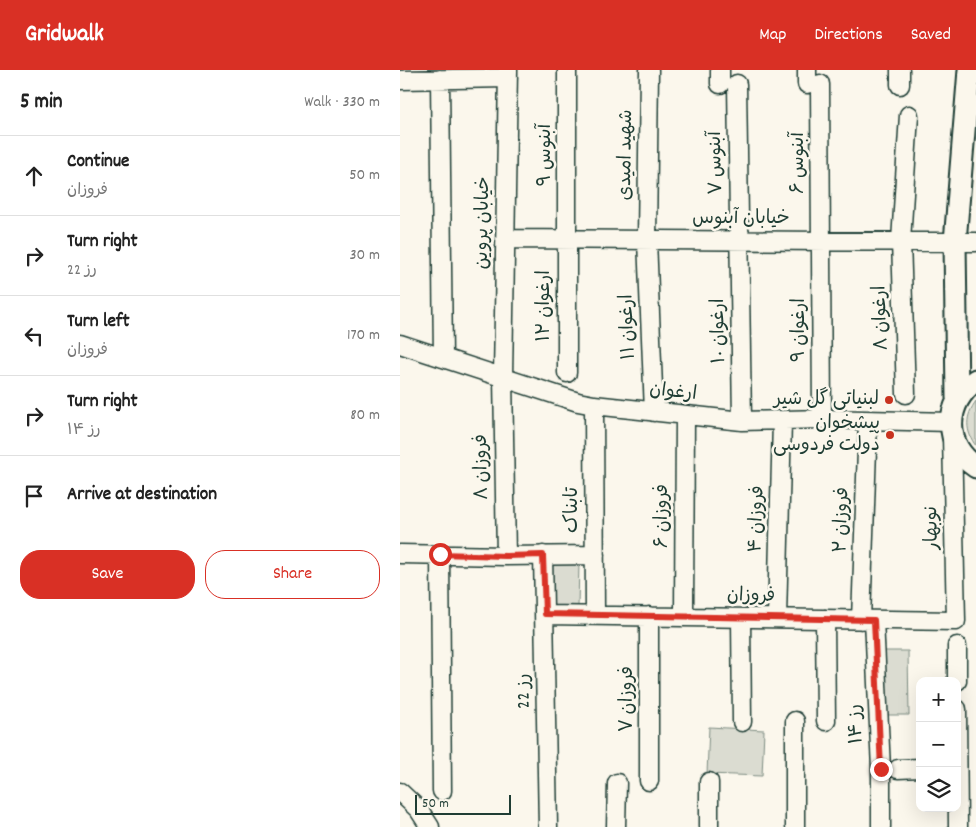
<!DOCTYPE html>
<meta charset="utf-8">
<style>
body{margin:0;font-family:Dekko,"Playpen Sans Arabic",sans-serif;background:#f2f2f2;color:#222}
.controls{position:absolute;right:15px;bottom:15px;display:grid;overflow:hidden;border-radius:10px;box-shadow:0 5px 20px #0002}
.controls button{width:45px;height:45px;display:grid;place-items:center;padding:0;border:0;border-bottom:1px solid #e0e0e0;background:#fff;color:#222;font:25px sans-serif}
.scale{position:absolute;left:15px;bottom:12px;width:96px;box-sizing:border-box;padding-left:5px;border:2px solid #1f3d34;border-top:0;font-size:14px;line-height:18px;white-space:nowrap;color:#1f3d34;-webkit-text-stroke:4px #fbf7ec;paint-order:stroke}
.stop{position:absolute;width:15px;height:15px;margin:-11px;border:4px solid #d93025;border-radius:50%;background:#fff}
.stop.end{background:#d93025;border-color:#fff;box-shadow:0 1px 5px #0008}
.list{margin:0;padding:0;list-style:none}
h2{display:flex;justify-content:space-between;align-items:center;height:65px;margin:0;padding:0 20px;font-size:21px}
h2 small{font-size:16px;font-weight:400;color:#767676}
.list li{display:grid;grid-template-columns:32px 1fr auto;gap:15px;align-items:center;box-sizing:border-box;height:80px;padding:0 20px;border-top:1px solid #e0e0e0}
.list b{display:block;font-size:19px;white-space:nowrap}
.list p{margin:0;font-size:16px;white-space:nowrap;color:#767676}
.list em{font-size:16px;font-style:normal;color:#767676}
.actions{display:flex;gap:10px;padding:15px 20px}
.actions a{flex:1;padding:11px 0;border:1px solid #d93025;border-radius:20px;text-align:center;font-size:18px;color:#d93025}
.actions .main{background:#d93025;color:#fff}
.icon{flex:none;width:28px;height:28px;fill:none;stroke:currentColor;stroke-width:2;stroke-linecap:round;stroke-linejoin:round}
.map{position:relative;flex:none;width:576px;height:757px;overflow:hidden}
header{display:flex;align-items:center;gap:30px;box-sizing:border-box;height:70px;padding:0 25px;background:#d93025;color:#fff}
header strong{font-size:24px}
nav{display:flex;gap:28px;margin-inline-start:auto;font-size:18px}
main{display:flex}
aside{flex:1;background:#fff}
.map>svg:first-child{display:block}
.green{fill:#dbdcd1;stroke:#7d8c82}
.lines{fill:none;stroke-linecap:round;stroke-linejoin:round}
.minor-casing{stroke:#1f3d34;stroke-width:21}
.major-casing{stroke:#1f3d34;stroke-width:25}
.minor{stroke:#fbf7ec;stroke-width:18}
.major{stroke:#fbf7ec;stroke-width:21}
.route{stroke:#d93025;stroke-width:6}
.poi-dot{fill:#c8321e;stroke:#fbf7ec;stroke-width:2}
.labels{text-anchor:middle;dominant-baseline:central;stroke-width:5;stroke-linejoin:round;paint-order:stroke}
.street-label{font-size:19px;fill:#1f3d34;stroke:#fbf7ec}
.poi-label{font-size:19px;fill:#1f3d34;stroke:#fbf7ec;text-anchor:end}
</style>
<header>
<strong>Gridwalk</strong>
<nav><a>Map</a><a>Directions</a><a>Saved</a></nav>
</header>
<main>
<aside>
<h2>5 min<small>Walk · 330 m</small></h2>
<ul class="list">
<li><svg class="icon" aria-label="ahead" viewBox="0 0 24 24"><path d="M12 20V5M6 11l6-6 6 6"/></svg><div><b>Continue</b><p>فروزان</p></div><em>50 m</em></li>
<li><svg class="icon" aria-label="right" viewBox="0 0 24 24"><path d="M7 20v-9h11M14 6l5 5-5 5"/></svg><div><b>Turn right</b><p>رز 22</p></div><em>30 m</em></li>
<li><svg class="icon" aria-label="left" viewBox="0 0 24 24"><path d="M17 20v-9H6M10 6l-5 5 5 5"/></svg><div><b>Turn left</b><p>فروزان</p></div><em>170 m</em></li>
<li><svg class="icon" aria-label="right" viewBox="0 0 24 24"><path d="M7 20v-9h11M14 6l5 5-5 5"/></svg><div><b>Turn right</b><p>رز ۱۴</p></div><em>80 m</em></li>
<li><svg class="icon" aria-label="arrive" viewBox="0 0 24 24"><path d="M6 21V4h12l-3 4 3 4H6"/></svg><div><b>Arrive at destination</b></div></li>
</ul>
<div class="actions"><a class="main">Save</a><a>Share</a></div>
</aside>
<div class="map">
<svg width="576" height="757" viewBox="0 0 576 757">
<rect width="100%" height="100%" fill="#fbf7ec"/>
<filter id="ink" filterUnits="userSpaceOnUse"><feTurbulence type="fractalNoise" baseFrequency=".02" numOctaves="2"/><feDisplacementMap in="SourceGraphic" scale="10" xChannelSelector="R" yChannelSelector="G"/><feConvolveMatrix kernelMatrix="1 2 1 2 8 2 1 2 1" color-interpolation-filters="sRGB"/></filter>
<g filter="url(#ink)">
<path class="green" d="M576,331V376C565,361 565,346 576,331Z
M152,491L179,492L178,537L151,536Z
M478,581H508L509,645H479Z
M309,657L364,660L362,706L307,704Z"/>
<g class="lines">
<g class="minor-casing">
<path id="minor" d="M249,0L247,170L254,342
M320,0V14
M407,0V14
M500,0V15
M40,9L43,288
M0,10L108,8
M337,14L342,351
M420,14L422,349
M105,169L576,172
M0,274L178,332L194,335L342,351L422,349L551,352
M167,303V0
M506,324L501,171L509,45
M194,335L195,545
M0,484L106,486L195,485
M40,484L42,721
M143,485L148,757
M106,486L103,307L108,0
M145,545L556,551L552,365
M284,547L285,345
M341,548L342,652
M377,548L382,351
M425,549L426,651
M461,550L468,351
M474,550L481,699V757
M557,576V611
M557,639L558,757
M498,699L520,698
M249,711V546
M309,712V757
M0,722L19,740L30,757
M216,757L217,713
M395,757V651"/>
</g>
<g class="major-casing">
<path id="major" d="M576,310C545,333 542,374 576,397
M557,328L555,172L569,0"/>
</g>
<use href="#minor" class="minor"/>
<use href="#major" class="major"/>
</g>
</g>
<g class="lines" filter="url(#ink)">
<path class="route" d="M40,484L106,486L143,485L145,544L474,550L481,699"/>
</g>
<g class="poi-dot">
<circle cx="489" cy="330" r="5"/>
<circle cx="490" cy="365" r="5"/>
</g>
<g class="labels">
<g class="street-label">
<text transform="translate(146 85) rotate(-90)">آبنوس ۹</text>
<text transform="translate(227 85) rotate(-89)">شهید امیدی</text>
<text transform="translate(317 93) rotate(-91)">آبنوس ۷</text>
<text transform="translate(399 93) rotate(-90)">آبنوس ۶</text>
<text x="341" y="149">خیابان آبنوس</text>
<text transform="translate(84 153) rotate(-89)">خیابان پروین</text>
<text transform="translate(145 236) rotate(-90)">ارغوان ۱۲</text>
<text transform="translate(482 248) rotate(-92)">ارغوان ۸</text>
<text transform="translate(229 257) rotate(-92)">ارغوان ۱۱</text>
<text transform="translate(400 260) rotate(-90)">ارغوان ۹</text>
<text transform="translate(320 261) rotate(-91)">ارغوان ۱۰</text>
<text transform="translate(273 323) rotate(6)">ارغوان</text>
<text transform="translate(83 397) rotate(-91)">فروزان ۸</text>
<text transform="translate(173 440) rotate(-90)">تابناک</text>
<text transform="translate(263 446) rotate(-90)">فروزان ۶</text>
<text transform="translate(358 449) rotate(-88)">فروزان ۴</text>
<text transform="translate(443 450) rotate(-88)">فروزان ۲</text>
<text transform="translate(533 458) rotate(-91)">نوبهار</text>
<text transform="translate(351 527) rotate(1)">فروزان</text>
<text transform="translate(125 621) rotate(-91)">رز 22</text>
<text transform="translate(228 629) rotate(-90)">فروزان ۷</text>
<text transform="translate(457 654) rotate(-93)">رز ۱۴</text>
</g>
<g class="poi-label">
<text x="479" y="330">لبنیاتی گل شیر</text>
<text x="480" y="354">پیشخوان<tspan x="480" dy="22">دولت فردوسی</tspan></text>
</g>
</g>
</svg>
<div class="controls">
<button>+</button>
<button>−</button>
<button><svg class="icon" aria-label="layers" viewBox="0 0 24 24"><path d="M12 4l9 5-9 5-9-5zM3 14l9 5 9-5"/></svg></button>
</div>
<div class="scale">50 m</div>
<div class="stop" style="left:40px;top:484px"></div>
<div class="stop end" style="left:481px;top:699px"></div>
</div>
</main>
